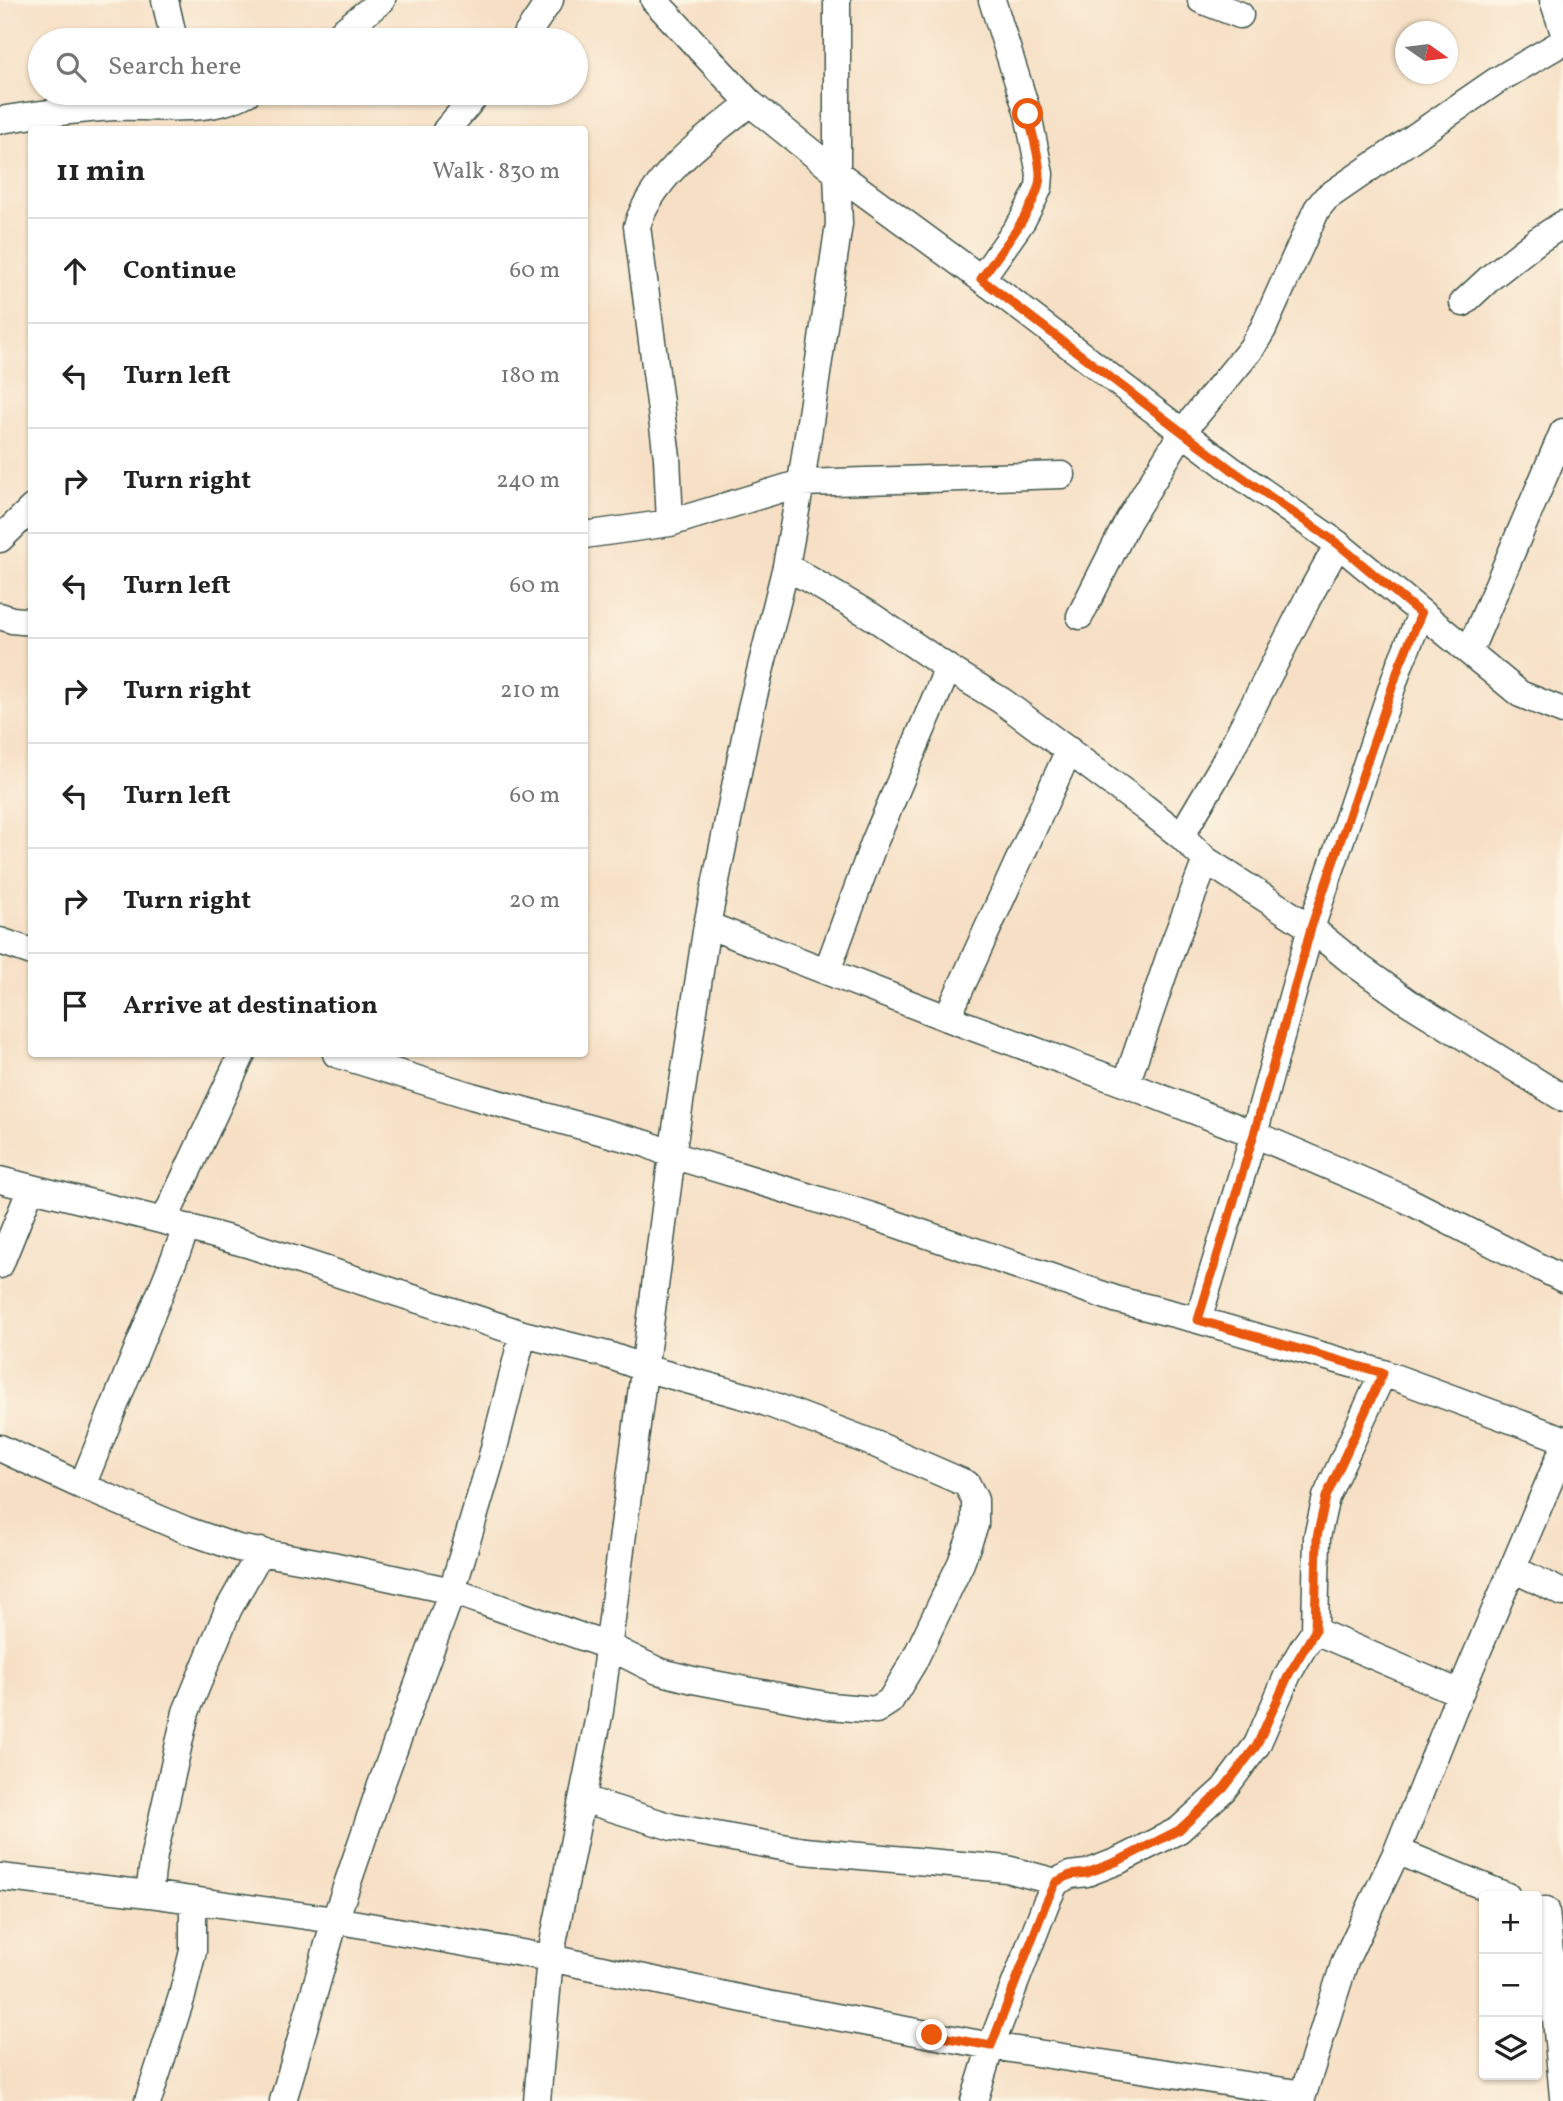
<!DOCTYPE html>
<meta charset="utf-8">
<style>
body{margin:0;font-family:Vollkorn,serif;background:#f6f6f6;color:#222}
.controls{position:absolute;right:21px;bottom:21px;display:grid;overflow:hidden;border-radius:7px;box-shadow:0 2px 5px #0004}
.controls button{width:63px;height:63px;display:grid;place-items:center;padding:0;border:0;border-bottom:2px solid #e0e0e0;background:#fff;color:#222;font:35px sans-serif}
.compass{position:absolute;left:1395px;top:21px;width:63px;height:63px;border-radius:50%;background:#fff;box-shadow:0 2px 5px #0004;rotate:104deg}
.stop{position:absolute;width:21px;height:21px;margin:-16px;border:5px solid #ea580c;border-radius:50%;background:#fff}
.stop.end{background:#ea580c;border-color:#fff;box-shadow:0 2px 7px #0008}
.list{margin:0;padding:0;list-style:none}
h2{display:flex;justify-content:space-between;align-items:center;height:91px;margin:0;padding:0 28px;font-size:30px}
h2 small{font-size:23px;font-weight:400;color:#767676}
.list li{display:grid;grid-template-columns:46px 1fr auto;gap:21px;align-items:center;box-sizing:border-box;height:105px;padding:0 28px;border-top:2px solid #e0e0e0}
.list b{display:block;font-size:26px;white-space:nowrap}
.list em{font-size:23px;font-style:normal;color:#767676}
.icon{flex:none;width:38px;height:38px;fill:none;stroke:currentColor;stroke-width:2;stroke-linecap:round;stroke-linejoin:round}
.map{position:relative;flex:none;width:1563px;height:2101px;overflow:hidden}
.search{position:absolute;background:#fff;box-shadow:0 2px 5px #0004;left:28px;top:28px;width:560px;height:77px;display:flex;align-items:center;gap:18px;box-sizing:border-box;padding:0 24px;border-radius:38px;color:#767676;font-size:26px}
.panel{position:absolute;background:#fff;box-shadow:0 2px 5px #0004;left:28px;top:126px;width:560px;height:931px;border-radius:7px}
.map>svg:first-child{display:block}
.lines{fill:none;stroke-linecap:round;stroke-linejoin:round}
.minor-casing{stroke:#3f554a;stroke-width:29}
.minor{stroke:#fff;stroke-width:26}
.route{stroke:#ea580c;stroke-width:9}
</style>
<div class="map">
<svg width="1563" height="2101" viewBox="0 0 1563 2101">
<rect width="100%" height="100%" fill="#fcf5e5"/>
<filter id="ink" filterUnits="userSpaceOnUse"><feTurbulence type="fractalNoise" baseFrequency=".0143" numOctaves="2"/><feDisplacementMap in="SourceGraphic" scale="14" xChannelSelector="R" yChannelSelector="G"/><feConvolveMatrix kernelMatrix="1 2 1 2 8 2 1 2 1" color-interpolation-filters="sRGB"/></filter>
<filter id="wash" filterUnits="userSpaceOnUse"><feTurbulence type="fractalNoise" baseFrequency=".00686" numOctaves="4" result="noise"/><feDisplacementMap in="SourceGraphic" scale="28" xChannelSelector="R" yChannelSelector="G"/><feGaussianBlur stdDeviation="1.57" result="paint"/><feColorMatrix in="noise" values="0 0 0 0 0 0 0 0 0 0 0 0 0 0 0 0 0 1.4 0 .05"/><feComposite in="paint" operator="in"/></filter>
<g filter="url(#wash)">
<rect width="100%" height="100%" fill="#f6dfc4"/>
</g>
<g filter="url(#ink)">
<g class="lines">
<g class="minor-casing">
<path id="minor" d="M165,0L174,40
M654,0L750,103L837,173L1006,297L1232,470L1338,544L1520,694L1563,711
M1201,0L1240,15
M1553,0L1563,30
M332,40L382,0
M523,40L550,0
M0,120C37,114 75,110 113,107C157,105 206,115 247,93
M446,130L478,93
M981,279L1022,221L1034,198L1039,187L1040,174L1028,114L992,0
M1463,303L1491,277L1537,241L1563,224
M670,523L667,457L637,226C653,174 709,136 750,103
M584,535L670,523L801,483L1062,475
M0,539L32,508
M786,566L873,617L948,668L1002,701L1144,807L1181,836L1206,860L1311,928L1355,964L1408,1002L1563,1098
M0,616L12,620L32,622
M1080,616L1128,521L1183,431L1251,349L1263,329L1317,209L1326,198L1496,81L1563,42
M1469,652L1563,432
M1181,836L1223,765L1308,598L1338,544
M707,925L947,1018L1126,1084L1254,1134L1405,1199L1563,1279
M0,941L32,952
M827,971L874,843L948,668
M947,1018L1069,750
M336,1054L472,1096L647,1144L672,1155L872,1216L1118,1300L1198,1320L1383,1373L1563,1439
M1126,1084L1173,946L1206,860
M0,1180L164,1221L247,1244L523,1334L608,1355L644,1368L759,1400L875,1444L967,1484L975,1500V1525L961,1563L913,1663L890,1701L876,1710L830,1706L693,1680L658,1671L608,1646L452,1591L332,1565L238,1548L186,1530L82,1486L0,1448
M164,1221L242,1054
M0,1265L31,1188
M1198,1320L1254,1134L1311,928L1400,664L1421,614
M82,1486L187,1227
M1513,1569L1563,1593
M1315,1631L1460,1693
M583,1799L672,1827L804,1851L1007,1869L1056,1882
M1397,1851L1507,1896
M0,1877L149,1894L335,1920L550,1958L762,2003L991,2046L1303,2094
M149,1894L154,1855L186,1712L228,1610L261,1551
M1546,1910L1563,2097
M148,2101L182,1996L193,1951V1901
M283,2101L335,1920L381,1785L452,1591L491,1460L523,1334
M537,2101L550,1958L600,1711L672,1155L707,925L751,708L786,566L801,483L839,224L837,173V0
M974,2101L991,2046L1046,1903L1056,1882L1070,1875L1087,1873L1118,1861L1179,1830L1224,1789L1257,1745L1288,1674L1303,1648L1315,1631L1317,1537L1326,1497L1383,1373
M1301,2101L1345,1961L1397,1851L1460,1693L1563,1449"/>
</g>
<use href="#minor" class="minor"/>
</g>
</g>
<g class="lines" filter="url(#ink)">
<path class="route" d="M932,2035L991,2046L1046,1903L1056,1882L1070,1875L1087,1873L1118,1861L1179,1830L1224,1788L1257,1745L1289,1674L1315,1631L1317,1537L1326,1497L1383,1373L1198,1320L1254,1134L1311,928L1400,664L1421,614L1338,544L1232,470L981,279C998,254 1041,204 1040,174C1039,154 1032,134 1028,114"/>
</g>
</svg>
<div class="controls">
<button>+</button>
<button>−</button>
<button><svg class="icon" aria-label="layers" viewBox="0 0 24 24"><path d="M12 4l9 5-9 5-9-5zM3 14l9 5 9-5"/></svg></button>
</div>
<svg class="compass" viewBox="-18 -18 36 36"><path d="M0-13l5 13h-10z" fill="#e53935"/><path d="M0 13l5-13h-10z" fill="#767676"/></svg>
<div class="stop" style="left:1028px;top:114px"></div>
<div class="stop end" style="left:932px;top:2035px"></div>
<div class="search"><svg class="icon" aria-label="search" viewBox="0 0 24 24"><circle cx="10" cy="10" r="6"/><path d="M15 15l6 6"/></svg>Search here</div>
<section class="panel">
<h2>11 min<small>Walk · 830 m</small></h2>
<ul class="list">
<li><svg class="icon" aria-label="ahead" viewBox="0 0 24 24"><path d="M12 20V5M6 11l6-6 6 6"/></svg><div><b>Continue</b></div><em>60 m</em></li>
<li><svg class="icon" aria-label="left" viewBox="0 0 24 24"><path d="M17 20v-9H6M10 6l-5 5 5 5"/></svg><div><b>Turn left</b></div><em>180 m</em></li>
<li><svg class="icon" aria-label="right" viewBox="0 0 24 24"><path d="M7 20v-9h11M14 6l5 5-5 5"/></svg><div><b>Turn right</b></div><em>240 m</em></li>
<li><svg class="icon" aria-label="left" viewBox="0 0 24 24"><path d="M17 20v-9H6M10 6l-5 5 5 5"/></svg><div><b>Turn left</b></div><em>60 m</em></li>
<li><svg class="icon" aria-label="right" viewBox="0 0 24 24"><path d="M7 20v-9h11M14 6l5 5-5 5"/></svg><div><b>Turn right</b></div><em>210 m</em></li>
<li><svg class="icon" aria-label="left" viewBox="0 0 24 24"><path d="M17 20v-9H6M10 6l-5 5 5 5"/></svg><div><b>Turn left</b></div><em>60 m</em></li>
<li><svg class="icon" aria-label="right" viewBox="0 0 24 24"><path d="M7 20v-9h11M14 6l5 5-5 5"/></svg><div><b>Turn right</b></div><em>20 m</em></li>
<li><svg class="icon" aria-label="arrive" viewBox="0 0 24 24"><path d="M6 21V4h12l-3 4 3 4H6"/></svg><div><b>Arrive at destination</b></div></li>
</ul>
</section>
</div>
